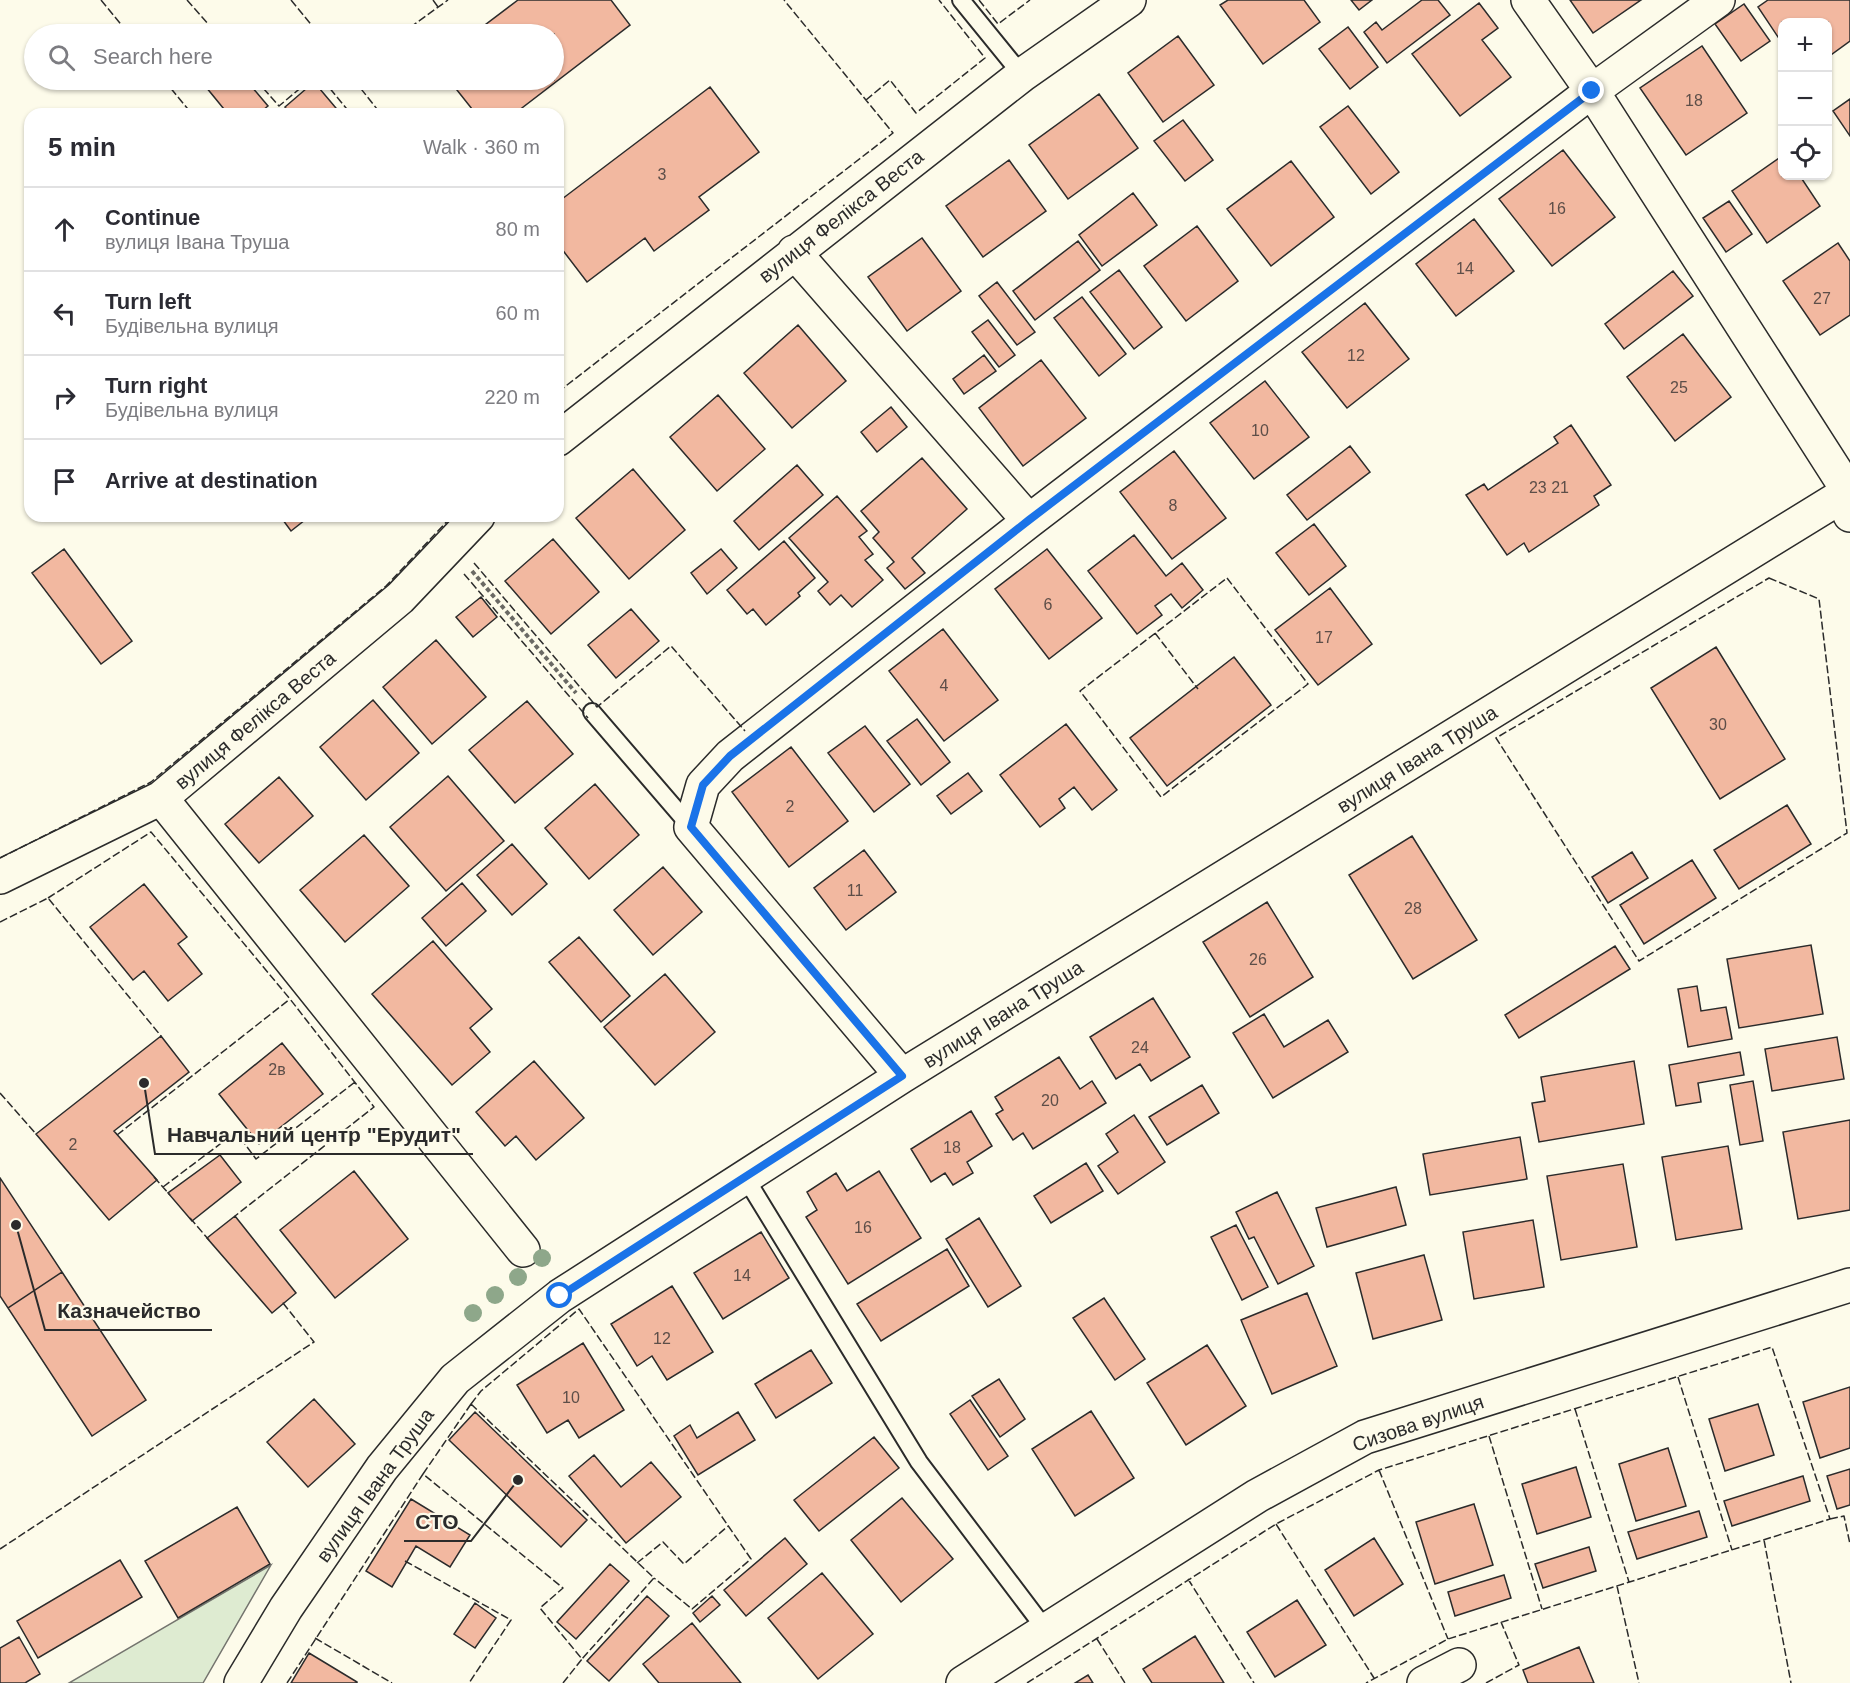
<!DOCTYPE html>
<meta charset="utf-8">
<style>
body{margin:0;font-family:Arial,sans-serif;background:#f2f2f3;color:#2b2b33}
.controls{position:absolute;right:18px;top:18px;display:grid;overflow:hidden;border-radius:12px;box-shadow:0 2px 4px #0004}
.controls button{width:54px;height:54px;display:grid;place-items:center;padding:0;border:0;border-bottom:2px solid #e1e1e2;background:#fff;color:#2b2b33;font:30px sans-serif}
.stop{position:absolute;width:18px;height:18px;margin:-14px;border:4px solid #1a73e8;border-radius:50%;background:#fff}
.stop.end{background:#1a73e8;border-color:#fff;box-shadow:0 2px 6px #0008}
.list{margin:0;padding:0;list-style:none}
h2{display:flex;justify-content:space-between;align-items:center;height:78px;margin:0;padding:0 24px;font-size:26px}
h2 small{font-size:20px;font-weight:400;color:#7c7c81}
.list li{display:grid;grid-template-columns:39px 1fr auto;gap:18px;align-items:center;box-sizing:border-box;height:84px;padding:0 24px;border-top:2px solid #e1e1e2}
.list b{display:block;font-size:22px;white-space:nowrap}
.list p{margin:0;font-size:20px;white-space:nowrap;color:#7c7c81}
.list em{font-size:20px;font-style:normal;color:#7c7c81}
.icon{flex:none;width:33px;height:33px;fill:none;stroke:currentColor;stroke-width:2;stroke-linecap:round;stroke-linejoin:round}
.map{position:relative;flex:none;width:1850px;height:1683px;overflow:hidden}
.search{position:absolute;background:#fff;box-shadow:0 2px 4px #0004;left:24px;top:24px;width:540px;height:66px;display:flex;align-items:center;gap:15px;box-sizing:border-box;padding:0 21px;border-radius:33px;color:#7c7c81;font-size:22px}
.panel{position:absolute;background:#fff;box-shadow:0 2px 4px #0004;left:24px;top:108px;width:540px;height:414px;border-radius:18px}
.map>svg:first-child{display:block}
.green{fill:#deebd1;stroke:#74746e;stroke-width:1.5}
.building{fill:#f2b8a0;stroke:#2b2b2b;stroke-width:1.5}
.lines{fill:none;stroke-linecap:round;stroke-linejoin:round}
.lane-casing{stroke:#2b2b2b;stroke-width:20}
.street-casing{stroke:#2b2b2b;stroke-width:36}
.path{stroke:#6a6964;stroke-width:4;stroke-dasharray:4.5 3;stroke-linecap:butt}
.lane{stroke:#fdfbea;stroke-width:16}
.street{stroke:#fdfbea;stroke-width:33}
.fence{stroke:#2b2b2b;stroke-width:1.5;stroke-dasharray:8 3;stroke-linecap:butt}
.tree{fill:#8ea78a}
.route{stroke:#1a73e8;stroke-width:8}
.labels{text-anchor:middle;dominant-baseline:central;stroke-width:4.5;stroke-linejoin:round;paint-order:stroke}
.number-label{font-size:16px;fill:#5d4e48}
.street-label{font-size:20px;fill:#2b2b2b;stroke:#fdfbea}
.leader{fill:none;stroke:#2b2b2b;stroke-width:2}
.callout-dot{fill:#2b2b2b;stroke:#fdfbea;stroke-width:2}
.callout-label{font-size:21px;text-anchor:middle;font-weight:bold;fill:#2b2b2b;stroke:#fdfbea;stroke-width:4.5;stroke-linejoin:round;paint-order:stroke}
</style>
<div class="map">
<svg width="1850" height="1683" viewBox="0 0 1850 1683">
<rect width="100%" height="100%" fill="#fdfbea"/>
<path class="green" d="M271,1565L203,1683H69Z"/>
<path class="building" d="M518,0H611L630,25L514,114H476L449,80H554V34H473Z
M1228,0H1304L1320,22L1263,64L1220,5Z
M1351,0H1372L1359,10Z
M1422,0H1438L1450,15L1387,63L1364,32L1376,22L1382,30Z
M1570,0H1641L1593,33Z
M1768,0H1850V41L1828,57V22H1782V43L1758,7Z
M1479,3L1498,28L1482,40L1511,77L1460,116L1412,54Z
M1744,4L1770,41L1741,61L1715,24Z
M1348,27L1378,67L1350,89L1319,49Z
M1178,36L1214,85L1163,122L1128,73Z
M1702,46L1747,113L1686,155L1640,88Z
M215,80H246L268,106L258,114H228L206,87Z
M314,82L341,114H291L285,107Z
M710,87L759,152L699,197L709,210L654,251L645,238L587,282L558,244V202Z
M1099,94L1138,148L1068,199L1029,145Z
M1850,99V136L1833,111Z
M1348,106L1399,172L1371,194L1320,127Z
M1183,120L1213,160L1185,181L1154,141Z
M1563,150L1615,217L1552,266L1499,199Z
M1782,156V176H1800L1820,206L1767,243L1732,191Z
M1009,160L1046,211L983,257L946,206Z
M1291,161L1334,217L1271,266L1227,209Z
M1133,193L1157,225L1102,266L1079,235Z
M1729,201L1752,234L1726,252L1703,218Z
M1474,219L1514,271L1456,316L1416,264Z
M1197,226L1238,281L1186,321L1144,266Z
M922,238L961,291L907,331L868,277Z
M1078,241L1100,270L1035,320L1013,291Z
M1838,243L1850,261V315L1820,335L1783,281Z
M1119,270L1162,327L1134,349L1090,292Z
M1673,271L1693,296L1624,349L1605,324Z
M997,282L1035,332L1017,345L979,296Z
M1082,297L1126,354L1099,376L1054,318Z
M1365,303L1409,359L1347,408L1302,352Z
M988,320L1015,355L999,367L972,332Z
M798,325L846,381L792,428L744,373Z
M1683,334L1731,397L1675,441L1627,377Z
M984,355L996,371L964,394L953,379Z
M1041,360L1086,418L1023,466L979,408Z
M1265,381L1309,437L1254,479L1210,423Z
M718,395L765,449L717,491L670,437Z
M891,407L907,427L877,452L861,432Z
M1571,425L1611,485L1594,496L1599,505L1529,552L1524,543L1507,555L1466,495L1484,484L1488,490L1558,443L1554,437Z
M1350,446L1370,472L1307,520L1287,495Z
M1174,451L1226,518L1172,559L1120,492Z
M922,458L967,509L912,558L925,573L905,589L887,568L894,562L873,538L879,532L861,511Z
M797,465L823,495L759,550L734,521Z
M633,469L685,530L629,579L576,518Z
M837,496L867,531L859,537L873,554L865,560L883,580L852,607L841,595L830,605L818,591L828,582L789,538Z
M280,516H310L291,531Z
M1314,524L1346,566L1309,595L1276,553Z
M1134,535L1166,576L1182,563L1203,590L1182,608L1171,594L1155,606L1162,615L1137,634L1088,571Z
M553,539L599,592L551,634L505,581Z
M784,541L815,578L798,593L800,596L766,625L753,609L747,614L727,590Z
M64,549L132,641L101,664L32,573Z
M721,549L737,568L707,594L691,573Z
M1047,549L1102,618L1049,659L995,589Z
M1330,588L1372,644L1318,685L1275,630Z
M481,597L497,617L473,637L456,617Z
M631,609L659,641L616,678L588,645Z
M943,629L998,700L944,741L889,671Z
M436,640L486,697L432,744L383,687Z
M1716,647L1785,759L1720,799L1651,688Z
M1234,657L1271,705L1167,786L1130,738Z
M373,700L419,753L366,800L320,747Z
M527,701L573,754L515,803L469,750Z
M917,719L950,762L921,785L887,741Z
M1066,724L1117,790L1092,810L1074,787L1059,799L1065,808L1040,827L1000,775Z
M865,726L910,784L874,812L828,753Z
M791,747L848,821L789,867L732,792Z
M968,773L982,791L951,814L937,796Z
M448,776L504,841L446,891L390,827Z
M279,777L313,816L259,863L225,824Z
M595,784L639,835L589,879L545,828Z
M1787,805L1811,844L1739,889L1714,850Z
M364,835L409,886L345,942L300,890Z
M1412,836L1477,940L1413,979L1349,875Z
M512,844L547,884L512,915L477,875Z
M864,850L896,892L846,930L814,888Z
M1632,852L1648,878L1608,903L1592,877Z
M1692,860L1716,898L1644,944L1620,905Z
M663,867L702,912L653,955L614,910Z
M462,883L486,911L446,946L422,918Z
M144,884L187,937L178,944L202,974L168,1001L144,971L133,980L90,927Z
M1267,902L1313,977L1250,1017L1203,942Z
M579,937L630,996L601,1022L549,962Z
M433,941L492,1009L470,1028L490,1052L452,1085L372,994Z
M1811,945L1823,1014L1739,1028L1727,959Z
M1615,946L1630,969L1519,1038L1505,1015Z
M665,974L715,1032L655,1085L604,1027Z
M1697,986L1701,1011L1726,1007L1732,1039L1688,1047L1678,989Z
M1153,998L1190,1057L1151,1081L1140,1064L1116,1079L1090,1037Z
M1264,1014L1284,1047L1328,1020L1348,1052L1273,1098L1233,1033Z
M161,1036L189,1072L114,1131L157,1180L109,1220L36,1134Z
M1837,1037L1844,1079L1772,1091L1765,1049Z
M282,1043L323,1094L259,1144L219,1094Z
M1740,1052L1744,1075L1698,1083L1701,1102L1676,1106L1669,1065Z
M1059,1057L1080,1089L1092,1081L1106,1103L1033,1149L1023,1133L1013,1140L996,1114L1003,1110L995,1097Z
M534,1061L584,1118L536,1160L516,1136L505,1146L476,1112Z
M1634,1061L1644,1124L1539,1142L1532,1103L1545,1101L1541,1077Z
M1753,1081L1763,1141L1740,1145L1730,1085Z
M1202,1085L1219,1113L1167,1145L1149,1117Z
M971,1111L992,1146L967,1162L973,1173L953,1185L945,1173L931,1182L911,1149Z
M1134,1115L1165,1162L1118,1194L1098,1166L1118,1152L1106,1134Z
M1850,1120V1210L1798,1219L1783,1132Z
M1520,1137L1527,1179L1430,1195L1423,1154Z
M1728,1146L1742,1229L1676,1240L1662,1157Z
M220,1155L241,1182L192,1221L168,1193Z
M1086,1163L1103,1191L1051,1223L1034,1196Z
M1623,1164L1637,1247L1561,1260L1547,1176Z
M354,1171L408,1239L335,1298L280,1230Z
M879,1171L921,1238L848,1284L806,1217L817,1210L807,1192L836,1173L847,1191Z
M0,1178L62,1272L8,1308L0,1296Z
M1396,1187L1406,1225L1327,1247L1316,1208Z
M1277,1192L1314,1266L1278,1284L1254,1237L1249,1239L1236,1212Z
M235,1216L296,1293L272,1313L207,1238Z
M979,1218L1021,1286L988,1307L946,1239Z
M1533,1220L1544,1287L1474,1299L1463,1232Z
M1236,1225L1268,1287L1242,1300L1211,1237Z
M761,1232L789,1278L723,1319L694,1273Z
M947,1249L969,1286L881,1341L857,1304Z
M1424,1255L1442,1320L1373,1339L1356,1273Z
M62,1272L146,1400L92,1436L8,1308Z
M672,1286L713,1352L667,1380L652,1356L637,1366L611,1324Z
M1307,1293L1337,1366L1272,1394L1241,1320Z
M1104,1298L1145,1359L1115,1380L1073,1318Z
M583,1343L624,1410L579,1438L568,1420L547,1433L517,1385Z
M1207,1345L1246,1406L1186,1445L1147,1383Z
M811,1350L832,1383L776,1418L755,1384Z
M999,1379L1025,1419L1000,1437L972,1396Z
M1850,1387V1448L1820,1458L1803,1402Z
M314,1399L355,1444L308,1487L267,1442Z
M970,1400L1008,1456L988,1470L950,1414Z
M1758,1404L1774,1455L1725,1471L1709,1419Z
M1091,1411L1134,1478L1075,1516L1032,1449Z
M475,1412L587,1520L561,1547L449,1440Z
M738,1412L755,1440L698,1475L674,1436L690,1425L697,1438Z
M874,1437L899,1468L819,1531L794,1500Z
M1668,1448L1686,1506L1636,1521L1619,1464Z
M594,1455L621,1487L651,1462L681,1497L626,1543L569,1476Z
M1576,1467L1591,1517L1537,1534L1522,1484Z
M1850,1469V1505L1837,1509L1827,1476Z
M1803,1476L1810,1501L1732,1526L1724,1501Z
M902,1498L953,1559L901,1602L851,1540Z
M411,1499L470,1535L450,1567L416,1546L392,1587L366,1571Z
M1474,1504L1493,1565L1435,1584L1416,1522Z
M237,1507L270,1564L178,1618L145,1561Z
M1699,1511L1707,1537L1637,1559L1628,1532Z
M785,1538L807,1564L746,1616L724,1590Z
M1374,1538L1403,1584L1354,1616L1325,1570Z
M1589,1547L1596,1571L1543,1588L1535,1564Z
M120,1560L142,1597L38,1658L17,1621Z
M610,1564L629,1581L576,1639L557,1622Z
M822,1573L873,1634L818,1679L768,1618Z
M1504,1575L1511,1598L1455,1616L1448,1592Z
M647,1596L669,1616L609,1681L587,1661Z
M712,1596L720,1605L700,1622L693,1613Z
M1297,1600L1326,1645L1275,1677L1247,1632Z
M475,1603L496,1618L475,1648L454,1634Z
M692,1623L741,1683H659L643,1664Z
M1195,1636L1224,1683H1152L1143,1669Z
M19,1637L40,1674L25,1683H0V1648Z
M1579,1647L1594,1683H1528L1523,1670Z
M309,1653L357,1682V1683H291Z
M1088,1675L1093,1683H1075Z"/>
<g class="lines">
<g class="lane-casing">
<path id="lane" d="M961,0L1022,75
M592,712L691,827
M745,1177L919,1462L1046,1630"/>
</g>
<g class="street-casing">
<path id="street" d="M1528,0L1592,91L1849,492L1850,515
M794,252L1029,521
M558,439L1022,75L1129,0
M161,798L523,1250
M0,877L161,798L400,598L478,516
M902,1076L691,827L703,785L730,756L1029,521L1592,91L1718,0
M241,1683L286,1608L382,1468L455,1379L560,1296L902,1076L1850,491
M963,1683L1257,1496L1365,1437L1850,1285
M1424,1683L1459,1665"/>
</g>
<path class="path" d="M472,571L576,693"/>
<use href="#lane" class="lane"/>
<use href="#street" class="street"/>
<path class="fence" d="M101,0L129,34
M187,0L217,34
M291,0L319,34
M433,0L438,7
M979,0L998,24L1030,0
M401,34L448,0
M164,80L192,114
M256,80L279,106L310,80
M323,80L351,114
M354,80L381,114
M866,100L890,80L916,113L985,58L939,0
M558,392L893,133L784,0
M474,563L597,707L671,646L745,731
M464,574L588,718
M1227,578L1308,684L1161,797L1080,691Z
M1769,578L1819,599L1847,833L1639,961L1496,738Z
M1155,633L1198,689
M0,858L151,782L386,586L452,516
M48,898L151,832L290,999L374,1107L235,1216
M0,922L48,898L161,1036
M0,1093L36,1134
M117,1135L290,999
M154,1177L170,1195
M163,1187L236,1132L256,1159L355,1082
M190,1218L209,1240
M1678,1377L1732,1550
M471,1404L654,1578L582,1659L540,1608L563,1588L423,1474Z
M471,1404L481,1391L579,1309L751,1559L692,1609L654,1578
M1575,1409L1629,1582
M1489,1436L1542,1609
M1379,1470L1448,1639
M1830,1519L1844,1516L1850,1544
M1276,1524L1374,1678
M1764,1540L1791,1683
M0,1549L314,1342L283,1303L281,1305
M405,1561L511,1620L469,1683
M637,1563L663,1542L684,1564L728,1526
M1188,1579L1254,1683
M1617,1586L1639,1683
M315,1638L392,1683
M1097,1639L1125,1683
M287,1683L423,1474
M563,1683L582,1659
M1027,1683L1276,1524L1379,1470L1772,1347L1830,1519L1448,1639L1366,1683
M1486,1683L1519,1665L1501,1622"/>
</g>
<g class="tree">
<circle cx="542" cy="1258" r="9"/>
<circle cx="518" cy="1277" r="9"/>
<circle cx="495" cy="1295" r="9"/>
<circle cx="473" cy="1313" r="9"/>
</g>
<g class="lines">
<path class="route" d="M560,1296L902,1076L691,827L703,785L730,756L1029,520L1592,91"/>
</g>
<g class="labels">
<g class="number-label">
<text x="1694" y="100">18</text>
<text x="662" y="174">3</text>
<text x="1557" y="208">16</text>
<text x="1465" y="268">14</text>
<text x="1822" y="298">27</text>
<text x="1356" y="355">12</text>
<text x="1679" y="387">25</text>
<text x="1260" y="430">10</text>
<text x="1549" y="487">23 21</text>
<text x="1173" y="505">8</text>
<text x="1048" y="604">6</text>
<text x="1324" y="637">17</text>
<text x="944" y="685">4</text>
<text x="1718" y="724">30</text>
<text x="790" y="806">2</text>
<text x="855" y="890">11</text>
<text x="1413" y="908">28</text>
<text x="1258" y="959">26</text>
<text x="1140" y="1047">24</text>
<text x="277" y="1069">2в</text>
<text x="1050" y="1100">20</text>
<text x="73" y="1144">2</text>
<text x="952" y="1147">18</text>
<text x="863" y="1227">16</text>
<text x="742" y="1275">14</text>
<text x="662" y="1338">12</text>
<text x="571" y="1397">10</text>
</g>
<g class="street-label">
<text transform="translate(841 216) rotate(-38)">вулиця Фелікса Веста</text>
<text transform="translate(255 720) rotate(-40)">вулиця Фелікса Веста</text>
<text transform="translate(1417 759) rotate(-32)">вулиця Івана Труша</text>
<text transform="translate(1003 1014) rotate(-32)">вулиця Івана Труша</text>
<text transform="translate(1418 1423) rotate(-19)">Сизова вулиця</text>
<text transform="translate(375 1485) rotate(-54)">вулиця Івана Труша</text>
</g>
</g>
<path class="leader" d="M144 1083L155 1154H473M16 1225L45 1330H212M518 1480L471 1541H404"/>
<g class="callout-dot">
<circle cx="144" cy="1083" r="6"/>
<circle cx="16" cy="1225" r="6"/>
<circle cx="518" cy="1480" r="6"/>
</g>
<g class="callout-label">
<text x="314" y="1142">Навчальний центр "Ерудит"</text>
<text x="129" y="1318">Казначейство</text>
<text x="437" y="1529">СТО</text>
</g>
</svg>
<div class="controls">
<button>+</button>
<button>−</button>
<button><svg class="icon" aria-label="locate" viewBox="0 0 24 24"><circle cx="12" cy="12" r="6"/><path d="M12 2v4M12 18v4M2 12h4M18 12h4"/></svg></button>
</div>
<div class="stop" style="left:560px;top:1296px"></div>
<div class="stop end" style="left:1592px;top:91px"></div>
<div class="search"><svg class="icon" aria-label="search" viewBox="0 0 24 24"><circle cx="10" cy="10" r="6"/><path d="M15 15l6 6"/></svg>Search here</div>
<section class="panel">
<h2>5 min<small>Walk · 360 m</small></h2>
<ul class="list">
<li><svg class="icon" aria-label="ahead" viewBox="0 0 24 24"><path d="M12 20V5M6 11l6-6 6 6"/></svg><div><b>Continue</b><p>вулиця Івана Труша</p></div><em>80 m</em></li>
<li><svg class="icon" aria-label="left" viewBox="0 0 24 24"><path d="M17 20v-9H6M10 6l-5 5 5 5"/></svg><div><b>Turn left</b><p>Будівельна вулиця</p></div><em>60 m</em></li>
<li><svg class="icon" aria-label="right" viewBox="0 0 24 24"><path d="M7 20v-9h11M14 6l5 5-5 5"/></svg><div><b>Turn right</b><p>Будівельна вулиця</p></div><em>220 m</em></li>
<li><svg class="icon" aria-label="arrive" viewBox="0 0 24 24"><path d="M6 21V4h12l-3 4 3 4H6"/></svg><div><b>Arrive at destination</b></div></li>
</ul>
</section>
</div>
